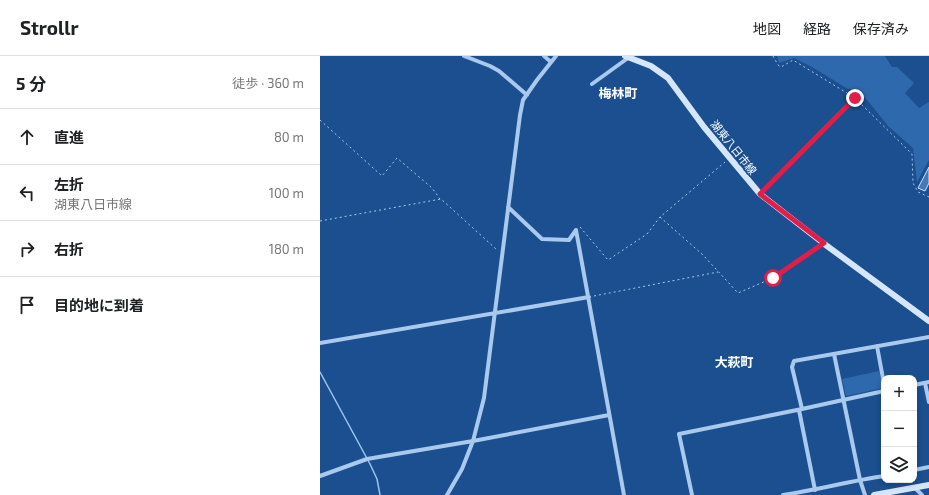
<!DOCTYPE html>
<html lang="ja">
<meta charset="utf-8">
<style>
body{margin:0;font-family:"Exo 2","Noto Sans JP",sans-serif;background:#f2f2f2;color:#202124}
.controls{position:absolute;right:12px;bottom:12px;display:grid;overflow:hidden;border-radius:8px;box-shadow:0 2px 6px #0003}
.controls button{width:36px;height:36px;display:grid;place-items:center;padding:0;border:0;border-bottom:1px solid #e0e0e0;background:#fff;color:#202124;font:20px sans-serif}
.stop{position:absolute;width:12px;height:12px;margin:-9px;border:3px solid #e11d48;border-radius:50%;background:#fff}
.stop.end{background:#e11d48;border-color:#fff;box-shadow:0 1px 4px #0008}
.list{margin:0;padding:0;list-style:none}
h2{display:flex;justify-content:space-between;align-items:center;height:52px;margin:0;padding:0 16px;font-size:17px}
h2 small{font-size:13px;font-weight:400;color:#757577}
.list li{display:grid;grid-template-columns:26px 1fr auto;gap:12px;align-items:center;box-sizing:border-box;height:56px;padding:0 16px;border-top:1px solid #e0e0e0}
.list b{display:block;font-size:15px;white-space:nowrap}
.list p{margin:0;font-size:13px;white-space:nowrap;color:#757577}
.list em{font-size:13px;font-style:normal;color:#757577}
.icon{flex:none;width:22px;height:22px;fill:none;stroke:currentColor;stroke-width:2;stroke-linecap:round;stroke-linejoin:round}
.map{position:relative;flex:none;width:609px;height:439px;overflow:hidden}
header{display:flex;align-items:center;gap:24px;box-sizing:border-box;height:56px;padding:0 20px;background:#fff;border-bottom:1px solid #e0e0e0}
header strong{font-size:19px}
nav{display:flex;gap:22px;margin-inline-start:auto;font-size:14px}
main{display:flex}
aside{flex:1;background:#fff}
.map>svg:first-child{display:block}
.green{fill:#2e69ad}
.lines{fill:none;stroke-linecap:round;stroke-linejoin:round}
.stream{stroke:#9cc4f0;stroke-width:1.5}
.building{fill:#4478b7;stroke:#cfe3fa}
.path{stroke:#a9c9ee;stroke-width:1;stroke-dasharray:2 3;stroke-linecap:butt}
.street{stroke:#a9c9ee;stroke-width:4}
.secondary{stroke:#d6e6fa;stroke-width:6}
.route{stroke:#e11d48;stroke-width:5}
.labels{text-anchor:middle;dominant-baseline:central;stroke-width:3.5;stroke-linejoin:round;paint-order:stroke}
.street-label{font-size:11px;fill:#fff;stroke:#1b4f8f}
.quarter-label{font-size:13px;font-weight:bold;fill:#fff;stroke:#1b4f8f}
</style>
<header>
<strong>Strollr</strong>
<nav><a>地図</a><a>経路</a><a>保存済み</a></nav>
</header>
<main>
<aside>
<h2>5 分<small>徒歩 · 360 m</small></h2>
<ul class="list">
<li><svg class="icon" aria-label="ahead" viewBox="0 0 24 24"><path d="M12 20V5M6 11l6-6 6 6"/></svg><div><b>直進</b></div><em>80 m</em></li>
<li><svg class="icon" aria-label="left" viewBox="0 0 24 24"><path d="M17 20v-9H6M10 6l-5 5 5 5"/></svg><div><b>左折</b><p>湖東八日市線</p></div><em>100 m</em></li>
<li><svg class="icon" aria-label="right" viewBox="0 0 24 24"><path d="M7 20v-9h11M14 6l5 5-5 5"/></svg><div><b>右折</b></div><em>180 m</em></li>
<li><svg class="icon" aria-label="arrive" viewBox="0 0 24 24"><path d="M6 21V4h12l-3 4 3 4H6"/></svg><div><b>目的地に到着</b></div></li>
</ul>
</aside>
<div class="map">
<svg width="609" height="439" viewBox="0 0 609 439">
<rect width="100%" height="100%" fill="#1b4f8f"/>
<path class="green" d="M457,0H565L572,11H577L594,27L585,37L599,52L609,46V104L597,126L593,92L568,70L548,45L536,33H528L492,11L474,2L459,7Z
M559,315L563,332L526,340L522,323Z"/>
<g class="lines">
<path class="stream" d="M0,316L50,408L57,423L60,439"/>
</g>
<path class="building" d="M609,111V127L605,135L598,132Z"/>
<g class="lines">
<path class="path" d="M453,0L458,9L461,11L473,4L535,42L592,98L593,127L598,136L609,141
M0,64L62,120L77,102L112,132L120,143
M445,134L535,42
M340,161L383,199L418,237L453,222L499,190
M0,165L121,143L176,193H178
M260,171L288,204L327,178L340,161L405,106
M274,240L398,216"/>
<path class="street" d="M144,0L170,10L179,15L207,39
M224,0L231,6
M272,28L308,2
M188,151L222,183L249,184L256,174
M256,174L304,439
M0,287L269,241
M557,290L564,328
M514,298L540,424L545,439
M605,327L609,346
M594,329L609,326
M482,353L472,311L474,305L609,281
M479,354L495,434
M594,414L609,411
M0,420L47,403L153,385L289,359
M595,432L602,439
M127,439L142,413L153,385L164,342L200,59L203,44L217,24L236,0
M372,439L359,378L482,353L564,335
M463,439C497,434 530,425 564,420"/>
<path class="secondary" d="M305,0L331,10L348,22L384,71L440,138L503,187L609,265
M554,439L609,429"/>
</g>
<g class="lines">
<path class="route" d="M453,222L504,187L440,138L535,42"/>
</g>
<g class="labels">
<g class="street-label">
<text transform="translate(414 91) rotate(51)">湖東八日市線</text>
</g>
<g class="quarter-label">
<text x="298" y="37">梅林町</text>
<text x="414" y="306">大萩町</text>
</g>
</g>
</svg>
<div class="controls">
<button>+</button>
<button>−</button>
<button><svg class="icon" aria-label="layers" viewBox="0 0 24 24"><path d="M12 4l9 5-9 5-9-5zM3 14l9 5 9-5"/></svg></button>
</div>
<div class="stop" style="left:453px;top:222px"></div>
<div class="stop end" style="left:535px;top:42px"></div>
</div>
</main>
